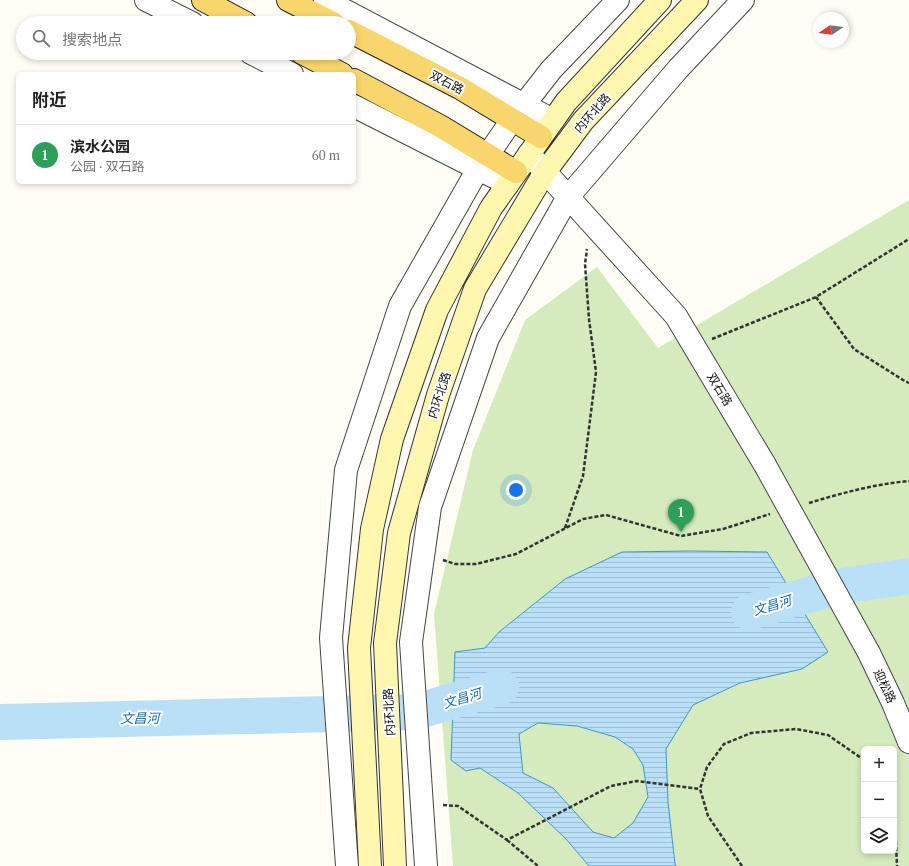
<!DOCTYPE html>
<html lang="zh">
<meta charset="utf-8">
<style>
body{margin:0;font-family:"PT Serif","Noto Sans SC",serif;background:#f2f2f2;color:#202124}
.controls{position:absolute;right:12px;bottom:12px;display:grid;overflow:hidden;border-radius:6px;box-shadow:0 2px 6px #0003}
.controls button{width:36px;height:36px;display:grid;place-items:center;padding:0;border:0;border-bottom:1px solid #e0e0e0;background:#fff;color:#202124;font:20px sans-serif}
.compass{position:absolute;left:813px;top:12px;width:36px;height:36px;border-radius:50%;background:#fff;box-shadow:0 2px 6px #0003;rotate:257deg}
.you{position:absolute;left:516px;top:490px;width:14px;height:14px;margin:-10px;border:3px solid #fff;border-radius:50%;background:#1a73e8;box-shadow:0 0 0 6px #1a73e833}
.badge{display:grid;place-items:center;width:26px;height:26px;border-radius:50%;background:#db2777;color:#fff;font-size:13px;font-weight:700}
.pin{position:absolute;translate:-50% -33px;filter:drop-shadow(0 1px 2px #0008)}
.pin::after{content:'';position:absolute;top:21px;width:14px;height:12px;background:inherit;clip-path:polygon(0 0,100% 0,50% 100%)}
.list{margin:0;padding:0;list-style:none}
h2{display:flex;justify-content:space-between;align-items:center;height:52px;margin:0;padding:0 16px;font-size:17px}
h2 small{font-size:13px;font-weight:400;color:#757577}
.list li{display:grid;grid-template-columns:26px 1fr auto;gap:12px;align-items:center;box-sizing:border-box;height:60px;padding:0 16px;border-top:1px solid #e0e0e0}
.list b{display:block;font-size:15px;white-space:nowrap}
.list p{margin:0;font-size:13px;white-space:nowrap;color:#757577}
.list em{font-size:13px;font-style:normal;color:#757577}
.icon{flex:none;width:22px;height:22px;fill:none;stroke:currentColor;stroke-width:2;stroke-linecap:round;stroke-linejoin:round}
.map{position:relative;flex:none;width:909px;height:866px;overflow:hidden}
.search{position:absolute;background:#fff;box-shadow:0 2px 6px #0003;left:16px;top:16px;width:340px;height:44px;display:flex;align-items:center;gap:10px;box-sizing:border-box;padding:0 14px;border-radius:22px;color:#757577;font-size:15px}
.panel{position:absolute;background:#fff;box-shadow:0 2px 6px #0003;left:16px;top:72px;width:340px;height:112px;border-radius:6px}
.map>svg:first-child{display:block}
.green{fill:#d5ebbd;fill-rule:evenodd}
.water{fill:url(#water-rules);stroke:#3f96cf;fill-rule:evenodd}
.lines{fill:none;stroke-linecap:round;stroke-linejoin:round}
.river{stroke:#b9e0f7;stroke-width:36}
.minor-casing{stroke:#444;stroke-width:24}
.tertiary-casing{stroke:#444;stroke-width:24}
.secondary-casing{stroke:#333;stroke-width:24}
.primary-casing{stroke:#222;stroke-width:24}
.path{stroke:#333;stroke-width:2.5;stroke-dasharray:4 2;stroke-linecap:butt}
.minor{stroke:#fff;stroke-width:22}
.tertiary{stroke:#fff;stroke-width:22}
.secondary{stroke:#fff6b0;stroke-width:22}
.primary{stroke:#f9d66b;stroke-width:22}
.tertiary-bridge-casing{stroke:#444;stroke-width:24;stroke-linecap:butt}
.tertiary-bridge{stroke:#fff;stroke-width:22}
.labels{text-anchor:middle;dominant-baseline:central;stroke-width:4;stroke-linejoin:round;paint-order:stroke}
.street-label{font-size:12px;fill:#111;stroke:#fff}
.water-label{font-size:13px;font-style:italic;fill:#1768a6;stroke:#fff}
</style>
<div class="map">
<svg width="909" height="866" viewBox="0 0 909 866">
<defs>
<pattern id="water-rules" width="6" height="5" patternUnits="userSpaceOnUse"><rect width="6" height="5" fill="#b9e0f7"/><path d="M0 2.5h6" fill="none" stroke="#9ebfd3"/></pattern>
</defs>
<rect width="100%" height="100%" fill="#fffdf5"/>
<path class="green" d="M909,200V866H453L434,614L473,450L525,320L597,267L658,348ZM864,749H894V851H864Z"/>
<path class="water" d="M691,551L767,552L828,652L802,669L740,683L693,705L666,749L668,802L675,864L676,866H589L566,839L518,793L480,768L466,771L451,760L455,652L485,648L499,632L565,579L622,552ZM538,723L577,726L615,737L633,749L643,765L648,797L633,823L614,838L593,832L553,788L523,773L519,734Z"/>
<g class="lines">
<path class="river" d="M749,612L836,587L909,576
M0,722L415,712L501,687"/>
<g class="minor-casing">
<path id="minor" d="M146,0L192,23
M325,0L553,120
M251,53L292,74
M354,106L508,184
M347,866L331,638L346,470L400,306L478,169L512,120L551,70L618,0
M426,866L411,642L430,507L488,338L568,197L678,69L743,0"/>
</g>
<g class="tertiary-casing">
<path id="tertiary" d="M529,154L676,316L765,465
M869,653L893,703L909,742"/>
</g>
<g class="secondary-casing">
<path id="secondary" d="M370,866L359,648L372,529L392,439L437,310L491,208L566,102L660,0
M395,866L385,643L399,533L438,395L475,289L545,172L583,121L697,0"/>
</g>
<g class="primary-casing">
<path id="primary" d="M203,0L246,23
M288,0L333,23
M349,31L460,88L541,137
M302,53L342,74
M354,80L440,126L516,172"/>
</g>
<path class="path" d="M816,297L854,349L903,380L909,383
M712,339L816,297L909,239
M809,503C842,493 875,484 909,481
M565,528L583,476L596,372L589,319L585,264L587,249
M443,560L455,564H476L516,554L583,519L606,515L681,536L723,529L770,514
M443,805L458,806L507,840L611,786L637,781L700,789
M894,817L895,821L897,866
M507,840L538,866
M742,866L708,816L700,789L707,767L724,744L751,733L796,729L828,735L864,760"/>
<use href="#minor" class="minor"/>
<use href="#tertiary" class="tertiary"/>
<use href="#secondary" class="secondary"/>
<use href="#primary" class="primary"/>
<g class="tertiary-bridge-casing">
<path id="tertiary-bridge" d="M765,465L869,653"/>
</g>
<use href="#tertiary-bridge" class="tertiary-bridge"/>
</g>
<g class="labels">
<g class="street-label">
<text transform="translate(447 82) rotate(28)">双石路</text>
<text transform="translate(592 113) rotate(-49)">内环北路</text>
<text transform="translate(720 389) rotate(59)">双石路</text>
<text transform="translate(439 395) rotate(-72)">内环北路</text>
<text transform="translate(885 686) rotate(65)">迎松路</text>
<text transform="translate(389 712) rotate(-93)">内环北路</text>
</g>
<g class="water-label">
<text transform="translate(772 605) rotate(-17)">文昌河</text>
<text transform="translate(462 698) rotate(-17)">文昌河</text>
<text transform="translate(140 718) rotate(-1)">文昌河</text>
</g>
</g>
</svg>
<div class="controls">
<button>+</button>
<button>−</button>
<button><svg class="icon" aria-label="layers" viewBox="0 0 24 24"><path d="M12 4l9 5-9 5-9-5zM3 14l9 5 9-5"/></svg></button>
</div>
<svg class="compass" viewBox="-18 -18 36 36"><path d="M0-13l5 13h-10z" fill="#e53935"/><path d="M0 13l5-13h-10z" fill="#757577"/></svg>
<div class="you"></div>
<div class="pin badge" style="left:681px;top:532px;background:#2e9e5b">1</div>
<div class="search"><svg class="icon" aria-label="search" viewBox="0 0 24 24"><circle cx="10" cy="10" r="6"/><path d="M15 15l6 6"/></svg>搜索地点</div>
<section class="panel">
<h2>附近<small></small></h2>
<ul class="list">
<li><span class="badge" style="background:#2e9e5b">1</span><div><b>滨水公园</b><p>公园 · 双石路</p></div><em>60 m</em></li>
</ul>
</section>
</div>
